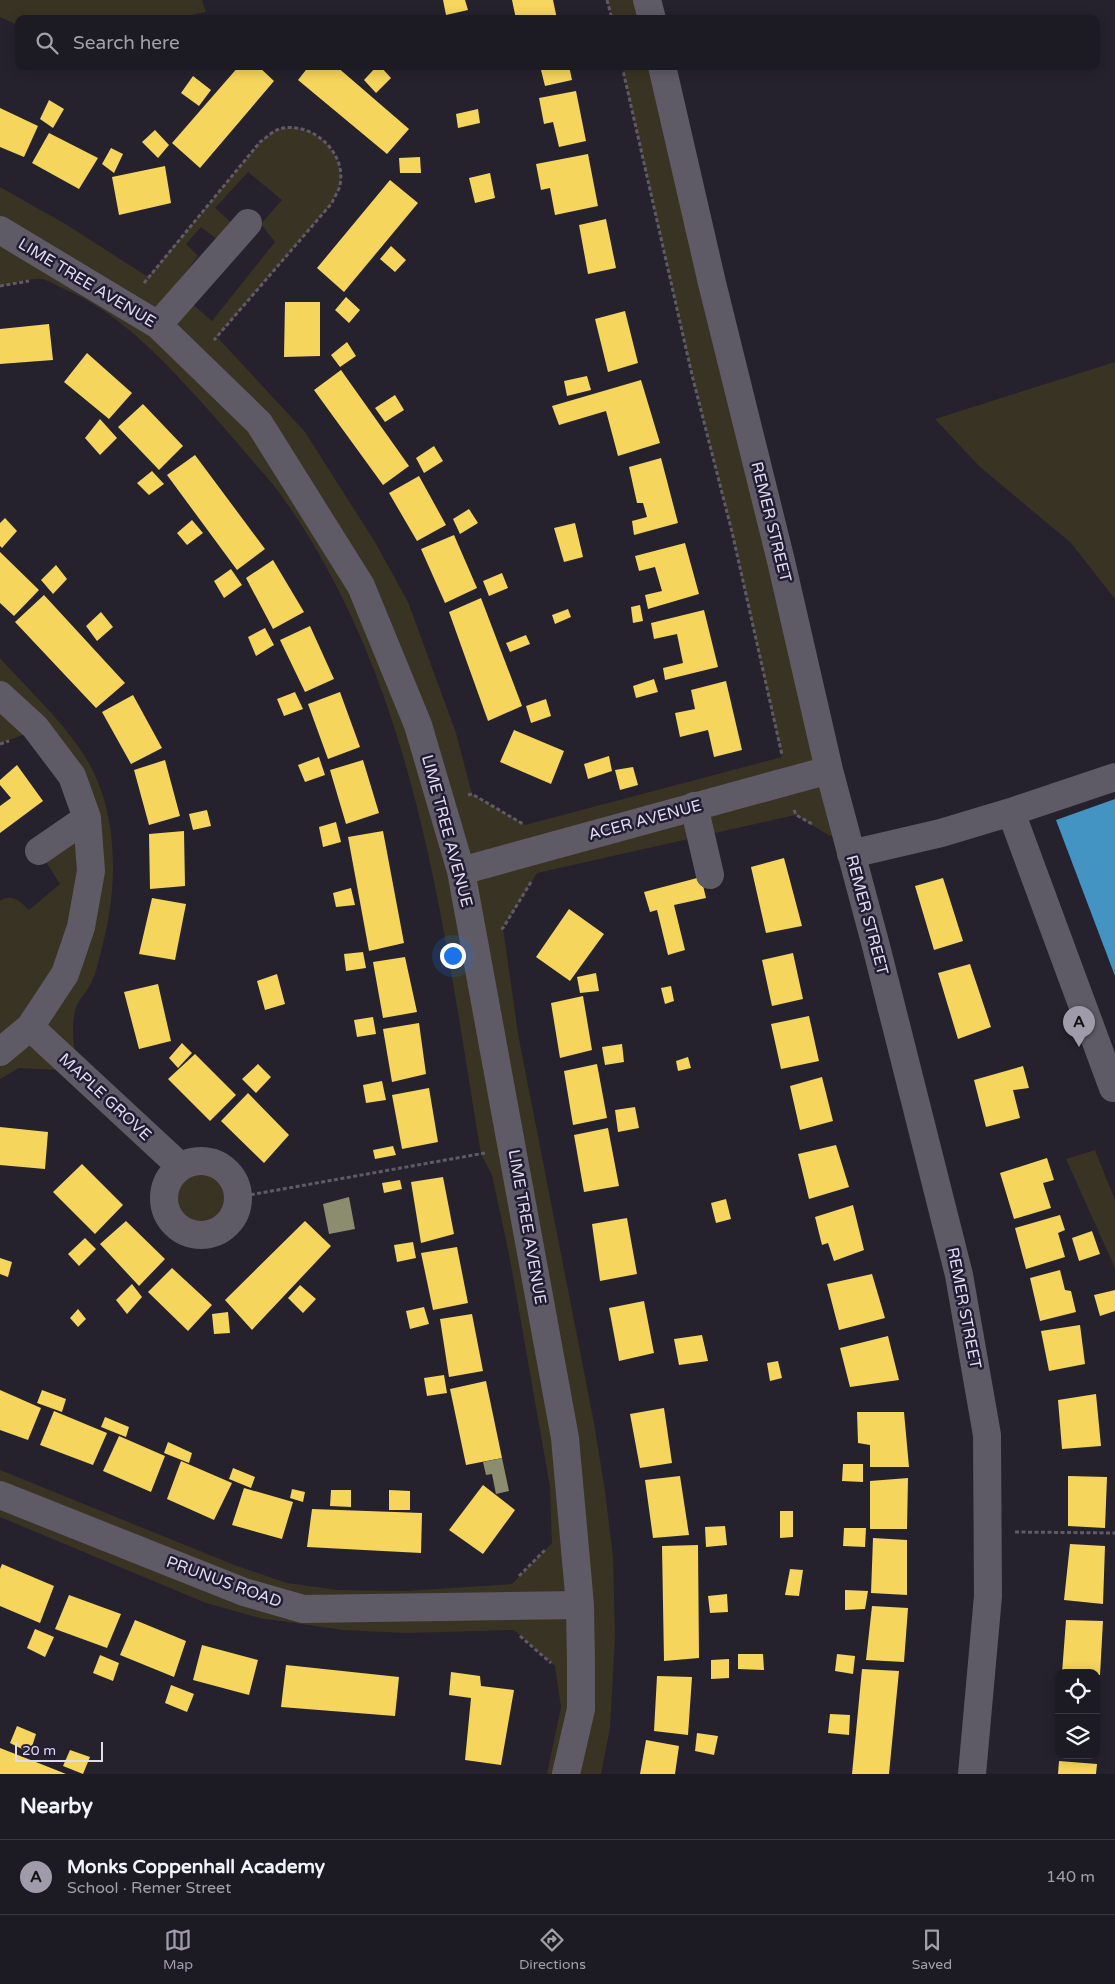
<!DOCTYPE html>
<meta charset="utf-8">
<style>
body{margin:0;font-family:"Varela Round",sans-serif;background:#29272f;color:#f1f3f6}
.controls{position:absolute;right:15px;bottom:15px;display:grid;overflow:hidden;border-radius:10px;box-shadow:0 2px 12px #0003}
.controls button{width:45px;height:45px;display:grid;place-items:center;padding:0;border:0;border-bottom:1px solid #3a3840;background:#1c1a22;color:#f1f3f6;font:25px sans-serif}
.scale{position:absolute;left:15px;bottom:12px;width:88px;box-sizing:border-box;padding-left:5px;border:2px solid #e0dced;border-top:0;font-size:14px;line-height:18px;white-space:nowrap;color:#e0dced;-webkit-text-stroke:4px #221c34;paint-order:stroke}
.you{position:absolute;left:452px;top:955px;width:18px;height:18px;margin:-12px;border:4px solid #fff;border-radius:50%;background:#1a73e8;box-shadow:0 0 0 8px #1a73e833}
.badge{display:grid;place-items:center;width:32px;height:32px;border-radius:50%;background:#9f9baa;color:#111;font-size:16px;font-weight:700}
.pin{position:absolute;translate:-50% -41px;filter:drop-shadow(0 1px 2px #0008)}
.pin::after{content:'';position:absolute;top:26px;width:18px;height:15px;background:inherit;clip-path:polygon(0 0,100% 0,50% 100%)}
.list{margin:0;padding:0;list-style:none}
h2{display:flex;justify-content:space-between;align-items:center;height:65px;margin:0;padding:0 20px;font-size:21px}
h2 small{font-size:16px;font-weight:400;color:#a0a1a5}
.list li{display:grid;grid-template-columns:32px 1fr auto;gap:15px;align-items:center;box-sizing:border-box;height:75px;padding:0 20px;border-top:1px solid #3a3840}
.list b{display:block;font-size:19px;white-space:nowrap}
.list p{margin:0;font-size:16px;white-space:nowrap;color:#a0a1a5}
.list em{font-size:16px;font-style:normal;color:#a0a1a5}
.icon{flex:none;width:28px;height:28px;fill:none;stroke:currentColor;stroke-width:2;stroke-linecap:round;stroke-linejoin:round}
.map{position:relative;flex:none;width:1115px;height:1774px;overflow:hidden}
.search{position:absolute;background:#1c1a22;box-shadow:0 2px 12px #0003;left:15px;right:15px;top:15px;height:55px;display:flex;align-items:center;gap:12px;box-sizing:border-box;padding:0 18px;border-radius:10px;color:#a0a1a5;font-size:19px}
.sheet{height:140px;background:#1c1a22}
nav{display:flex;justify-content:space-around;align-items:center;box-sizing:border-box;height:70px;border-top:1px solid #3a3840;background:#1c1a22;font-size:14px;color:#a0a1a5}
nav a{display:grid;justify-items:center;gap:2px}
nav .on{color:#9f9baa}
.map>svg:first-child{display:block}
.green{fill:#393323;fill-rule:evenodd}
.homes{fill:#f6d55c}
.schools{fill:#4393c3}
.industry{fill:#8c8c6e}
.lines{fill:none;stroke-linecap:round;stroke-linejoin:round}
.path{stroke:#5e5b66;stroke-width:3;stroke-dasharray:4 2.5;stroke-linecap:butt}
.minor{stroke:#5e5b66;stroke-width:28}
.labels{text-anchor:middle;dominant-baseline:central;stroke-width:5;stroke-linejoin:round;paint-order:stroke}
.street-label{font-size:16px;fill:#e0dced;stroke:#221c34}
</style>
<div class="map">
<svg width="1115" height="1774" viewBox="0 0 1115 1774">
<rect width="100%" height="100%" fill="#25222e"/>
<path class="green" d="M0,0H202L206,12L174,19H19V26L0,17Z
M607,0H647L652,19H612Z
M622,66H662L845,831L830,836L795,815L537,873L503,928L518,1034L594,1423L605,1491L613,1557L615,1637L610,1728L601,1774H547L561,1707L555,1666L514,1630L407,1633L343,1630L260,1618L206,1603L0,1517V1470L237,1566L287,1583L338,1590L406,1591L512,1584L552,1543L550,1487L510,1259L492,1175L481,1154C443,928 418,686 281,495C272,482 260,470 250,458C227,431 204,404 179,378C146,342 107,307 62,288C56,285 48,280 42,279C32,277 11,284 0,286V187L67,225L148,277L260,142C266,138 273,131 279,129C311,120 347,152 340,185C339,191 334,197 332,203L217,337L305,432L375,542L408,602L456,733L472,794L525,825L782,757L732,532L692,375ZM248,172L282,200L261,224L275,242L212,321L183,296L175,286L198,256L186,244L201,227L227,247L241,231L215,208Z
M1115,362V599L1071,543L979,466L935,419Z
M0,658C27,688 57,716 80,749C121,807 119,890 100,955C98,963 96,973 92,981C88,991 78,1000 75,1010C70,1030 75,1051 78,1071L19,1068L0,1079V901C12,893 20,901 29,910L60,884L39,851L87,817L42,736L22,735L0,744Z
M1095,1150L1115,1200V1268L1066,1159Z
M205,1161L230,1175L238,1197L233,1217L214,1233L185,1231L168,1214L165,1189L181,1167Z"/>
<path class="homes" d="M443,0H465L468,10L446,15Z
M512,0H553L557,19H516Z
M239,66H258L274,81L200,168L172,143Z
M309,66H336L409,129L387,154L298,80Z
M377,66H380L391,78L376,93L364,80Z
M540,66H569L572,80L545,86Z
M193,76L211,90L199,106L181,93Z
M576,91L586,141L559,147L553,122L544,124L539,98Z
M49,100L64,109L53,128L40,119Z
M0,108L38,126L24,157L0,147Z
M478,109L480,123L458,128L456,114Z
M155,130L169,145L158,158L142,142Z
M49,133L98,158L79,189L32,163Z
M111,148L123,154L114,173L102,164Z
M588,154L598,206L555,215L550,188L541,190L536,164Z
M420,157L421,173H400L399,158Z
M165,166L171,203L119,215L112,177Z
M490,173L495,198L475,203L469,178Z
M390,180L418,203L344,292L317,268Z
M606,219L616,268L588,274L579,225Z
M391,246L406,260L395,272L380,259Z
M346,297L360,310L349,323L335,310Z
M285,302H320V356L284,357Z
M625,311L638,363L608,372L595,319Z
M49,324L53,360L0,364V329Z
M347,342L356,356L340,367L331,355Z
M87,353L132,393L109,419L64,382Z
M341,370L409,466L383,485L314,390Z
M587,376L591,390L567,396L564,381Z
M641,380L660,443L618,456L606,411L559,425L552,406Z
M395,395L404,410L385,422L375,408Z
M143,404L183,446L159,470L118,427Z
M100,419L117,438L100,455L85,438Z
M434,446L443,461L424,473L416,458Z
M195,455L265,549L237,570L167,475Z
M661,458L678,523L634,535L632,521L647,517L643,503H637L629,467Z
M152,471L164,484L149,495L137,483Z
M419,476L446,525L417,541L389,493Z
M469,509L478,523L460,534L453,519Z
M5,518L17,531L2,548L0,546V523Z
M192,520L203,533L187,545L177,533Z
M575,523L583,557L564,562L554,528Z
M454,535L477,588L445,603L421,549Z
M685,543L699,594L648,609L645,595L662,591L655,567L639,571L635,556Z
M0,552L39,590L14,616L0,603Z
M273,560L304,612L273,629L246,578Z
M56,565L67,579L53,594L41,580Z
M231,569L242,585L224,598L214,581Z
M502,573L508,588L489,596L483,581Z
M44,595L125,683L96,708L15,622Z
M481,598L522,706L488,721L449,612Z
M640,605L643,621L633,623L631,607Z
M568,609L571,617L555,624L552,615Z
M704,610L718,667L665,680L663,668L683,663L677,634L654,639L651,623Z
M101,612L113,627L97,641L86,626Z
M310,626L334,679L305,692L280,640Z
M265,628L274,645L256,656L248,637Z
M526,635L530,644L510,652L506,643Z
M654,679L658,692L636,698L633,686Z
M726,681L742,750L714,757L708,730L680,737L675,713L695,709L691,690Z
M295,692L303,709L284,716L277,699Z
M340,692L360,747L328,759L308,704Z
M133,695L162,748L131,764L102,712Z
M546,699L551,716L531,723L526,706Z
M514,730L564,751L551,784L500,762Z
M609,756L612,771L588,779L584,764Z
M319,757L325,775L305,782L298,765Z
M165,760L180,816L149,825L134,770Z
M363,760L379,813L346,824L330,770Z
M17,765L43,801L0,833V806L11,798L0,785V780Z
M633,767L638,785L620,790L615,770Z
M207,810L211,826L193,830L189,814Z
M336,822L341,842L323,847L319,827Z
M184,831L185,886L150,889L149,834Z
M383,831L404,943L369,951L348,837Z
M784,858L802,926L766,933L751,867Z
M701,877L706,898L674,905L685,950L668,955L657,910L650,912L644,892Z
M943,878L963,941L934,950L915,886Z
M351,888L355,905L336,907L333,893Z
M152,898L186,904L175,960L139,954Z
M569,909L604,934L570,981L536,957Z
M363,952L366,968L346,971L344,954Z
M793,953L803,999L772,1006L762,960Z
M405,957L417,1012L383,1018L373,962Z
M970,964L991,1027L958,1039L938,973Z
M596,973L599,991L580,993L577,977Z
M277,974L285,1004L265,1010L257,981Z
M158,984L171,1041L139,1049L124,992Z
M671,986L674,1001L665,1004L661,988Z
M583,996L592,1050L560,1058L551,1003Z
M809,1016L819,1061L781,1069L771,1024Z
M373,1017L376,1034L357,1037L354,1020Z
M419,1023L426,1074L392,1082L383,1029Z
M182,1043L192,1053L178,1068L169,1058Z
M622,1044L624,1062L605,1065L602,1047Z
M195,1054L236,1095L210,1121L168,1079Z
M688,1057L691,1068L678,1071L676,1061Z
M258,1064L271,1077L256,1093L242,1079Z
M597,1064L607,1118L573,1125L564,1071Z
M1023,1066L1029,1088L1013,1090L1020,1118L986,1127L974,1080Z
M822,1077L833,1121L800,1130L790,1086Z
M382,1081L386,1100L366,1103L363,1085Z
M429,1088L438,1142L402,1149L392,1095Z
M248,1093L289,1135L264,1163L221,1121Z
M635,1107L639,1128L618,1132L615,1110Z
M0,1127L48,1132L45,1169L0,1165Z
M608,1128L619,1186L584,1192L574,1135Z
M836,1145L849,1187L809,1199L798,1154Z
M393,1146L396,1155L375,1159L373,1150Z
M1047,1158L1054,1180L1043,1183L1051,1208L1014,1219L1000,1173Z
M82,1164L123,1205L95,1234L53,1192Z
M443,1177L454,1234L421,1243L411,1182Z
M400,1180L402,1189L384,1193L382,1183Z
M726,1199L731,1219L716,1223L711,1203Z
M853,1205L864,1250L834,1261L828,1243L822,1245L815,1217Z
M1060,1215L1065,1230L1058,1233L1065,1257L1026,1269L1015,1228Z
M627,1218L637,1274L600,1281L592,1224Z
M126,1221L165,1259L139,1286L100,1244Z
M305,1221L331,1246L252,1330L225,1300Z
M1092,1231L1100,1254L1079,1261L1072,1238Z
M85,1238L96,1249L79,1266L68,1254Z
M413,1242L416,1258L397,1262L394,1245Z
M457,1247L468,1303L433,1310L421,1253Z
M0,1258L12,1262L8,1277L0,1274Z
M172,1268L212,1305L188,1331L148,1292Z
M1060,1270L1065,1290L1071,1291L1076,1312L1040,1321L1030,1278Z
M872,1274L885,1318L839,1330L827,1284Z
M132,1284L142,1297L127,1314L116,1300Z
M300,1285L316,1299L303,1313L288,1298Z
M1115,1290V1311L1100,1316L1094,1295Z
M644,1301L654,1353L619,1361L609,1308Z
M424,1307L429,1324L410,1329L406,1311Z
M78,1309L86,1319L78,1327L70,1318Z
M228,1312L230,1333L214,1334L212,1314Z
M472,1314L483,1371L449,1377L440,1319Z
M1080,1325L1085,1364L1049,1371L1041,1331Z
M702,1335L708,1361L679,1365L674,1339Z
M888,1336L899,1380L850,1387L840,1348Z
M778,1361L782,1378L770,1381L767,1363Z
M444,1375L447,1393L427,1396L424,1378Z
M486,1381L502,1458L466,1465L450,1389Z
M0,1390L41,1408L28,1440L0,1430Z
M42,1390L66,1399L62,1412L37,1403Z
M1096,1394L1101,1446L1062,1449L1058,1400Z
M664,1408L672,1463L640,1468L630,1414Z
M54,1411L107,1433L93,1465L40,1445Z
M857,1412H904L909,1467H870V1445L858,1443Z
M105,1417L129,1427L126,1437L101,1427Z
M119,1436L165,1456L151,1492L103,1471Z
M168,1442L192,1453L189,1463L164,1453Z
M181,1461L232,1483L214,1520L167,1499Z
M843,1464H863V1482L842,1481Z
M233,1468L255,1477L251,1488L229,1479Z
M680,1476L689,1535L653,1538L645,1480Z
M1068,1476L1107,1477L1105,1528L1068,1526Z
M908,1478L907,1529H870V1481Z
M483,1485L515,1510L483,1554L449,1530Z
M244,1488L293,1502L282,1539L232,1525Z
M292,1489L305,1492L303,1502L290,1498Z
M331,1490H351V1507L330,1506Z
M389,1490L410,1491V1510H389Z
M312,1509L422,1513L421,1553L307,1547Z
M780,1511H793V1537L780,1538Z
M725,1526L727,1545L706,1547L705,1527Z
M844,1528H866L865,1547L843,1546Z
M873,1538L907,1540V1595L871,1593Z
M1070,1544L1105,1546L1103,1604L1064,1600Z
M698,1545L699,1658L664,1661L662,1546Z
M2,1564L54,1586L40,1623L0,1606V1569Z
M790,1569L803,1570L799,1596L785,1595Z
M845,1590L868,1591L865,1609L845,1610Z
M727,1594L728,1612L710,1613L708,1596Z
M69,1595L121,1614L107,1648L55,1629Z
M872,1606L908,1608L904,1662L866,1660Z
M135,1620L186,1641L174,1677L120,1655Z
M1066,1620L1103,1621L1100,1675H1096V1673H1062Z
M35,1629L54,1637L45,1657L27,1648Z
M202,1645L258,1660L249,1695L193,1680Z
M738,1654H763L764,1670L738,1669Z
M837,1654L855,1656L853,1674L835,1671Z
M100,1655L119,1663L113,1681L93,1673Z
M729,1659V1678L711,1679V1660Z
M286,1665L399,1677L395,1716L281,1707Z
M862,1669L899,1671L889,1774H852Z
M451,1672L480,1676L481,1686L514,1690L501,1765L465,1760L471,1698L449,1695Z
M657,1676L692,1677L688,1735L654,1731Z
M171,1685L194,1694L187,1712L165,1703Z
M1096,1693H1099L1098,1712H1096Z
M830,1714L850,1715L849,1735L828,1733Z
M17,1726L36,1734L30,1753L10,1743Z
M697,1733L718,1736L714,1755L695,1751Z
M646,1740L679,1746L675,1774H640Z
M0,1748L46,1766L66,1774H0Z
M70,1750L90,1757L83,1774L63,1766Z
M1059,1761L1097,1764L1096,1774H1058Z"/>
<path class="schools" d="M1115,799V976L1056,820Z"/>
<path class="industry" d="M349,1197L355,1229L329,1234L323,1204Z
M502,1458L509,1491L496,1494L492,1474L486,1475L483,1462Z"/>
<g class="lines">
<path class="path" d="M607,0L612,19
M622,66L692,375L732,532L782,755
M144,283L260,142C266,138 273,131 279,129C311,120 347,152 340,185C339,191 334,197 332,203L214,340
M0,286L29,281
M0,744L9,741
M468,795L472,794L523,824
M794,810L796,815L814,825
M501,929L503,928L531,882
M238,1197L485,1153
M1015,1532L1115,1533
M519,1576L546,1549
M520,1636L551,1663"/>
<path class="minor" d="M647,0L652,19
M662,66L712,283L781,561L829,770L876,946L959,1275L987,1435L988,1596L972,1774
M0,230L158,325L259,423L361,586L418,725L461,871L565,1438L580,1605L581,1665V1709L566,1774
M158,325L248,223
M0,695L35,727L72,776L87,818L91,871L81,927L65,974L30,1027L0,1052
M694,806L710,875
M1011,812L1113,1088
M39,851L87,818
M851,854L941,833L1011,812L1115,777
M461,871L829,770
M30,1027L181,1167
M164 1198a37 37 0 1 1 74 0a37 37 0 1 1-74 0Z
M0,1495L244,1592L303,1609L580,1605"/>
</g>
<g class="labels">
<g class="street-label">
<text transform="translate(87 283) rotate(31)">LIME TREE AVENUE</text>
<text transform="translate(771 522) rotate(76)">REMER STREET</text>
<text transform="translate(645 820) rotate(-15)">ACER AVENUE</text>
<text transform="translate(447 831) rotate(75)">LIME TREE AVENUE</text>
<text transform="translate(867 915) rotate(75)">REMER STREET</text>
<text transform="translate(105 1097) rotate(43)">MAPLE GROVE</text>
<text transform="translate(527 1227) rotate(80)">LIME TREE AVENUE</text>
<text transform="translate(964 1308) rotate(79)">REMER STREET</text>
<text transform="translate(224 1582) rotate(20)">PRUNUS ROAD</text>
</g>
</g>
</svg>
<div class="controls">
<button><svg class="icon" aria-label="locate" viewBox="0 0 24 24"><circle cx="12" cy="12" r="6"/><path d="M12 2v4M12 18v4M2 12h4M18 12h4"/></svg></button>
<button><svg class="icon" aria-label="layers" viewBox="0 0 24 24"><path d="M12 4l9 5-9 5-9-5zM3 14l9 5 9-5"/></svg></button>
</div>
<div class="scale">20 m</div>
<div class="you"></div>
<div class="pin badge" style="left:1079px;top:1047px">A</div>
<div class="search"><svg class="icon" aria-label="search" viewBox="0 0 24 24"><circle cx="10" cy="10" r="6"/><path d="M15 15l6 6"/></svg>Search here</div>
</div>
<section class="sheet">
<h2>Nearby<small></small></h2>
<ul class="list">
<li><span class="badge">A</span><div><b>Monks Coppenhall Academy</b><p>School · Remer Street</p></div><em>140 m</em></li>
</ul>
</section>
<nav>
<a class="on"><svg class="icon" aria-label="map" viewBox="0 0 24 24"><path d="M3 6l6-2 6 2 6-2v14l-6 2-6-2-6 2zM9 4v14M15 6v14"/></svg>Map</a>
<a><svg class="icon" aria-label="directions" viewBox="0 0 24 24"><path d="M12 3l9 9-9 9-9-9zM9 14v-3h6M13 9l2 2-2 2"/></svg>Directions</a>
<a><svg class="icon" aria-label="saved" viewBox="0 0 24 24"><path d="M7 4h10v16l-5-4-5 4z"/></svg>Saved</a>
</nav>
